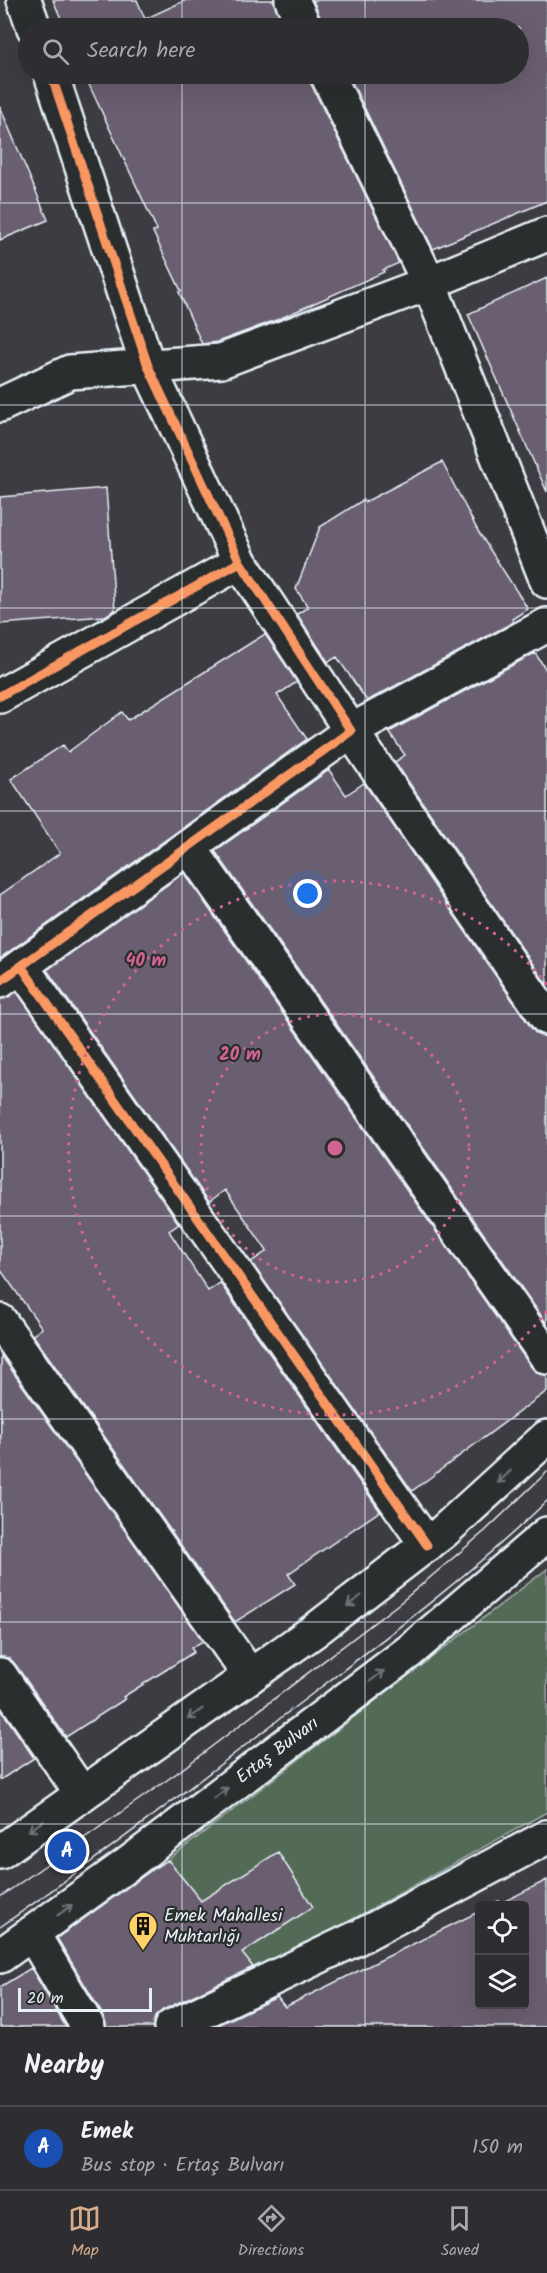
<!DOCTYPE html>
<meta charset="utf-8">
<style>
body{margin:0;font-family:Kalam,sans-serif;background:#3a393e;color:#f1f3f6}
.controls{position:absolute;right:18px;bottom:18px;display:grid;overflow:hidden;border-radius:6px;box-shadow:0 6px 24px #0002}
.controls button{width:54px;height:54px;display:grid;place-items:center;padding:0;border:0;border-bottom:2px solid #49494d;background:#2e2d32;color:#f1f3f6;font:30px sans-serif}
.scale{position:absolute;left:18px;bottom:15px;width:134px;box-sizing:border-box;padding-left:6px;border:3px solid #e8f1f8;border-top:0;font-size:16px;line-height:21px;white-space:nowrap;color:#e8f1f8;-webkit-text-stroke:4px #2a2d2e;paint-order:stroke}
.you{position:absolute;left:308px;top:894px;width:21px;height:21px;margin:-15px;border:4px solid #fff;border-radius:50%;background:#1a73e8;box-shadow:0 0 0 9px #1a73e833}
.badge{display:grid;place-items:center;width:39px;height:39px;border-radius:50%;background:#d6ab8b;color:#fff;font-size:20px;font-weight:700}
.pin{position:absolute;translate:-50% -50%;border:3px solid #fff;box-shadow:0 2px 6px #0006}
.list{margin:0;padding:0;list-style:none}
h2{display:flex;justify-content:space-between;align-items:center;height:78px;margin:0;padding:0 24px;font-size:26px}
h2 small{font-size:20px;font-weight:400;color:#a7a8ac}
.list li{display:grid;grid-template-columns:39px 1fr auto;gap:18px;align-items:center;box-sizing:border-box;height:84px;padding:0 24px;border-top:2px solid #49494d}
.list b{display:block;font-size:22px;white-space:nowrap}
.list p{margin:0;font-size:20px;white-space:nowrap;color:#a7a8ac}
.list em{font-size:20px;font-style:normal;color:#a7a8ac}
.icon{flex:none;width:33px;height:33px;fill:none;stroke:currentColor;stroke-width:2;stroke-linecap:round;stroke-linejoin:round}
.map{position:relative;flex:none;width:547px;height:2027px;overflow:hidden}
.search{position:absolute;background:#2e2d32;box-shadow:0 6px 24px #0002;left:18px;right:18px;top:18px;height:66px;display:flex;align-items:center;gap:15px;box-sizing:border-box;padding:0 21px;border-radius:33px;color:#a7a8ac;font-size:22px}
.sheet{height:162px;background:#2e2d32}
nav{display:flex;justify-content:space-around;align-items:center;box-sizing:border-box;height:84px;border-top:2px solid #49494d;background:#2e2d32;font-size:16px;color:#a7a8ac}
nav a{display:grid;justify-items:center;gap:3px}
nav .on{color:#d6ab8b}
.map>svg:first-child{display:block}
.green{fill:#536a56;stroke:#9eaea7;stroke-width:1.5}
.building{fill:#6a5f6f;stroke:#e8f1f8;stroke-width:1.5}
.lines{fill:none;stroke-linecap:round;stroke-linejoin:round}
.street-casing{stroke:#e8f1f8;stroke-width:38}
.primary-casing{stroke:#e8f1f8;stroke-width:38}
.street{stroke:#2a2d2e;stroke-width:33}
.primary{stroke:#2a2d2e;stroke-width:33}
.tram{stroke:#e8f1f8;stroke-width:1.5}
.cycleway-casing{stroke:#2a2d2e;stroke-width:13}
.cycleway{stroke:#f99763;stroke-width:9}
.oneway{stroke:#6c7275}
.grid{fill:none;stroke:#e8f1f8;stroke-width:1.5;stroke-opacity:0.55}
.ring{fill:none;stroke:#cf6492;stroke-width:3;stroke-dasharray:3 6}
.labels{text-anchor:middle;dominant-baseline:central;stroke-width:4.5;stroke-linejoin:round;paint-order:stroke}
.street-label{font-size:18px;fill:#e8f1f8;stroke:#2a2d2e}
.poi-label{font-size:18px;fill:#e8f1f8;stroke:#2a2d2e;text-anchor:start}
.centre{fill:#cf6492;stroke:#2a2d2e;stroke-width:3}
.ring-label{font-size:18px;text-anchor:middle;font-weight:bold;fill:#cf6492;stroke:#2a2d2e;stroke-width:4.5;stroke-linejoin:round;paint-order:stroke}
</style>
<div class="map">
<svg width="547" height="2027" viewBox="0 0 547 2027">
<rect width="100%" height="100%" fill="#3d3c42"/>
<filter id="ink" filterUnits="userSpaceOnUse"><feTurbulence type="fractalNoise" baseFrequency=".0167" numOctaves="2"/><feDisplacementMap in="SourceGraphic" scale="12" xChannelSelector="R" yChannelSelector="G"/><feConvolveMatrix kernelMatrix="1 2 1 2 8 2 1 2 1" color-interpolation-filters="sRGB"/></filter>
<g filter="url(#ink)">
<path class="green" d="M547,1569V1812L257,1972L168,1860Z"/>
<path class="building" d="M53,0H137L145,19L186,0H274L285,28H65Z
M313,0H547V201L433,249L348,74H519V28H324Z
M84,74H308L310,82L399,263L383,270L384,272L279,319L217,342L202,344L179,292L181,291L153,232L157,230Z
M0,107L48,220L0,240Z
M547,278V492L468,314Z
M442,462L478,531L528,609L512,619L514,622L367,701L337,657L328,662L297,614L308,607L296,589L320,527L363,500L365,502Z
M106,488L115,610L105,616L0,624V497Z
M265,634L297,682L277,695L307,739L0,958V895L60,853L11,779L63,745L68,752L122,712L128,720Z
M535,653L547,671V985L395,762L405,755L389,732Z
M329,770L346,795L364,783L532,1029L538,1035L547,1037V1324L215,851Z
M184,873L532,1368L539,1374L547,1375V1391L412,1491L251,1262L267,1251L225,1190L209,1202L47,970Z
M17,992L179,1224L169,1231L208,1291L220,1283L380,1511L288,1574L295,1584L235,1622L33,1335L42,1328L0,1269V999Z
M1,1355L203,1641L191,1648L194,1652L123,1697L125,1699L66,1737L15,1664L9,1658L0,1657Z
M0,1708L34,1758L0,1780Z
M278,1852L313,1907L242,1953L253,1967L163,2010L155,2017L153,2027H107L104,2017L57,1938L156,1867L168,1860L201,1901Z
M547,1880V2027H214L277,1997L285,2007L480,1911V2004H525V1905H490L499,1901L501,1903Z
M31,1968L66,2027H0V1987Z"/>
<g class="lines">
<g class="street-casing">
<path id="street" d="M24,0L34,28
M292,0L305,28
M327,74L429,283L547,581
M0,405L70,372L221,361L429,283L547,234
M547,625L351,731L547,1018
M0,696L240,562L148,366L51,74
M189,847L547,1357
M21,966L427,1545
M0,981L351,731L240,562
M0,1321L250,1676
M0,1675L82,1794
M32,1933L88,2027
M171,2027L359,1937L547,1837"/>
</g>
<g class="primary-casing">
<path id="primary" d="M0,1852L314,1631L443,1532L547,1437
M0,1956L128,1864L410,1651L547,1534"/>
</g>
<use href="#street" class="street"/>
<use href="#primary" class="primary"/>
<path class="tram" d="M0,1897L177,1773L401,1602L485,1531L547,1472
M0,1927C98,1859 193,1786 287,1713C376,1645 466,1579 547,1501"/>
<g class="cycleway-casing">
<path id="cycleway" d="M0,696L240,562L148,366L51,74
M21,966L427,1545
M0,981L351,731L240,562"/>
</g>
<use href="#cycleway" class="cycleway"/>
</g>
<defs><path id="oneway-shaft" d="M-6 0H5M1.5-3L5.5 0L1.5 3" fill="none" stroke-width="1.6" stroke-linecap="round" stroke-linejoin="round" transform="scale(1.5)"/></defs>
<g class="oneway">
<use href="#oneway-shaft" transform="translate(504 1477) rotate(137)"/>
<use href="#oneway-shaft" transform="translate(354 1601) rotate(143)"/>
<use href="#oneway-shaft" transform="translate(377 1676) rotate(-37)"/>
<use href="#oneway-shaft" transform="translate(195 1714) rotate(145)"/>
<use href="#oneway-shaft" transform="translate(221 1793) rotate(-37)"/>
<use href="#oneway-shaft" transform="translate(36 1826) rotate(145)"/>
<use href="#oneway-shaft" transform="translate(65 1910) rotate(-36)"/>
</g>
</g>
<path class="grid" d="M182,0V28M365,0V28M182,74V2027M365,74V2027M0,203H547M0,405H547M0,608H547M0,811H547M0,1014H547M0,1216H547M0,1419H547M0,1622H547M0,1824H547"/>
<g class="ring">
<circle cx="335" cy="1148" r="134"/>
<path d="M547 1311A267 267 0 1 1 547 985"/>
</g>
<defs>
<g id="building-pin" transform="scale(1.5)"><path d="M0 17L-7.5 6A9.5 9.5 0 1 1 7.5 6Z" fill="#ffd166" stroke="#2a2d2e"/><path d="M-4-6H4V6H1V3H-1V6H-4ZM-2.5-4.3h1.7v1.8h-1.7ZM.8-4.3h1.7v1.8H.8ZM-2.5-1h1.7V.8h-1.7ZM.8-1h1.7V.8H.8Z" fill="#111"/></g>
</defs>
<g fill-rule="evenodd">
<use href="#building-pin" x="143" y="1926"/>
</g>
<g class="labels">
<g class="street-label">
<text transform="translate(278 1751) rotate(-37)">Ertaş Bulvarı</text>
</g>
<g class="poi-label">
<text x="164" y="1916">Emek Mahallesi<tspan x="164" dy="21">Muhtarlığı</tspan></text>
</g>
</g>
<circle cx="335" cy="1148" r="9" class="centre"/>
<g class="ring-label">
<text x="146" y="966">40 m</text>
<text x="240" y="1060">20 m</text>
</g>
</svg>
<div class="controls">
<button><svg class="icon" aria-label="locate" viewBox="0 0 24 24"><circle cx="12" cy="12" r="6"/><path d="M12 2v4M12 18v4M2 12h4M18 12h4"/></svg></button>
<button><svg class="icon" aria-label="layers" viewBox="0 0 24 24"><path d="M12 4l9 5-9 5-9-5zM3 14l9 5 9-5"/></svg></button>
</div>
<div class="scale">20 m</div>
<div class="you"></div>
<div class="pin badge" style="left:67px;top:1851px;background:#1a4fb4">A</div>
<div class="search"><svg class="icon" aria-label="search" viewBox="0 0 24 24"><circle cx="10" cy="10" r="6"/><path d="M15 15l6 6"/></svg>Search here</div>
</div>
<section class="sheet">
<h2>Nearby<small></small></h2>
<ul class="list">
<li><span class="badge" style="background:#1a4fb4">A</span><div><b>Emek</b><p>Bus stop · Ertaş Bulvarı</p></div><em>150 m</em></li>
</ul>
</section>
<nav>
<a class="on"><svg class="icon" aria-label="map" viewBox="0 0 24 24"><path d="M3 6l6-2 6 2 6-2v14l-6 2-6-2-6 2zM9 4v14M15 6v14"/></svg>Map</a>
<a><svg class="icon" aria-label="directions" viewBox="0 0 24 24"><path d="M12 3l9 9-9 9-9-9zM9 14v-3h6M13 9l2 2-2 2"/></svg>Directions</a>
<a><svg class="icon" aria-label="saved" viewBox="0 0 24 24"><path d="M7 4h10v16l-5-4-5 4z"/></svg>Saved</a>
</nav>
